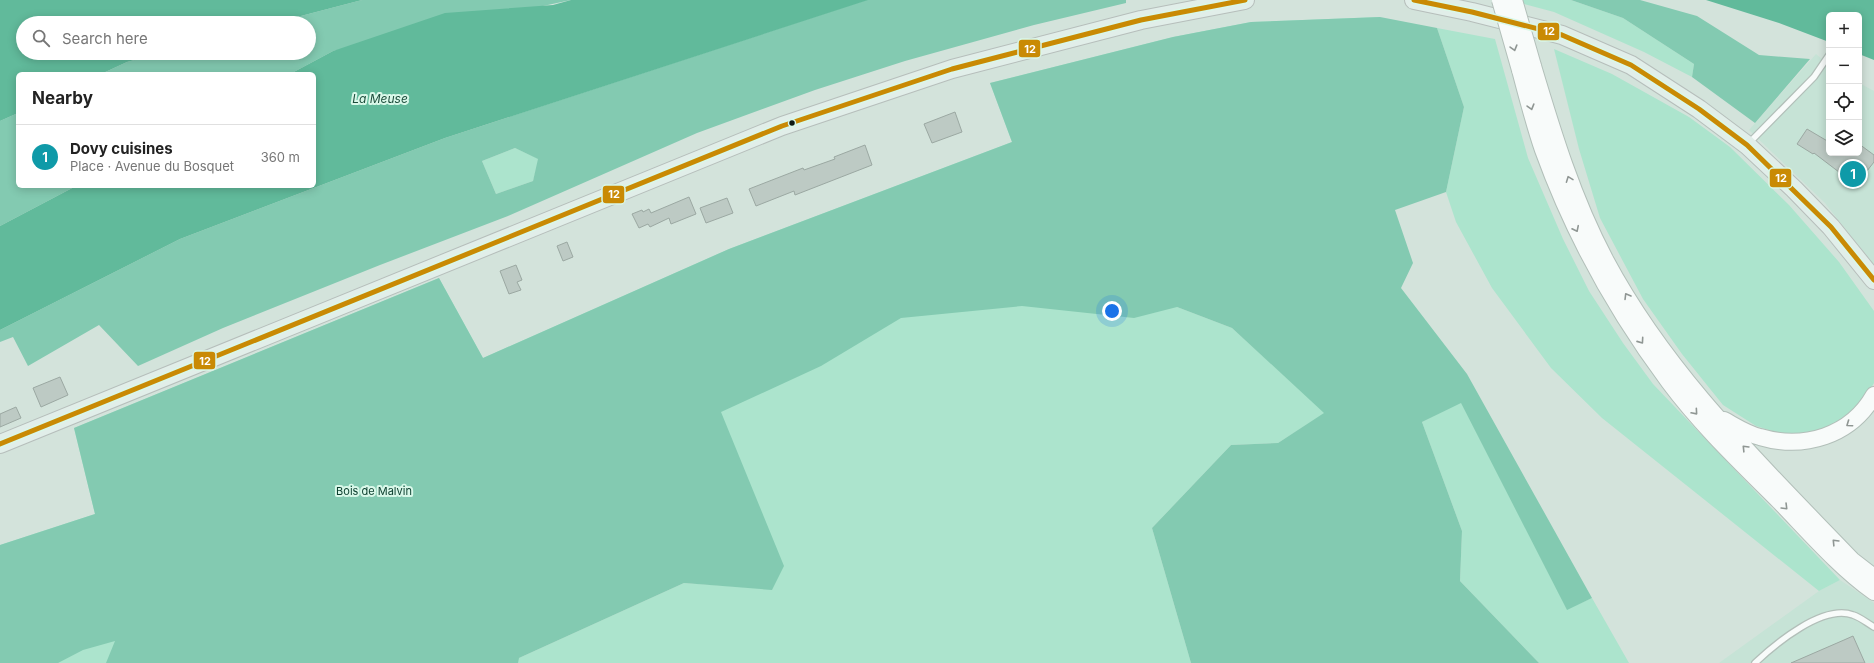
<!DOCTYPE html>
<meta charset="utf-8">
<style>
body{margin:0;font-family:Inter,sans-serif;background:#f6f6f6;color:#222}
.controls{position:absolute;right:12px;top:12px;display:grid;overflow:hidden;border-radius:6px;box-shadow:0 2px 10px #0003}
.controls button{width:36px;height:36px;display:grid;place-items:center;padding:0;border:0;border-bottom:1px solid #e0e0e0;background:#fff;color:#222;font:20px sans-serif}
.you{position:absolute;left:1112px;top:311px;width:14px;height:14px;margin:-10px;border:3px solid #fff;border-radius:50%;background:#1a73e8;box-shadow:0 0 0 6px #1a73e833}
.badge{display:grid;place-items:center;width:26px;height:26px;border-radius:50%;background:#1a73e8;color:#fff;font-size:13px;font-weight:700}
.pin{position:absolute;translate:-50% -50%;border:2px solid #fff;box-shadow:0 1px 4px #0006}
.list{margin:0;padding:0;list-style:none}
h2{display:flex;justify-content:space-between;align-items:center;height:52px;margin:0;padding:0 16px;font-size:17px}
h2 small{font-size:13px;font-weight:400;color:#767676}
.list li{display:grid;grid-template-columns:26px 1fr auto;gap:12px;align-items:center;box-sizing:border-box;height:64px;padding:0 16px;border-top:1px solid #e0e0e0}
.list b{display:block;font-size:15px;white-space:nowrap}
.list p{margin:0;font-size:13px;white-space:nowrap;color:#767676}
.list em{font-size:13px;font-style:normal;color:#767676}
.icon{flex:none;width:22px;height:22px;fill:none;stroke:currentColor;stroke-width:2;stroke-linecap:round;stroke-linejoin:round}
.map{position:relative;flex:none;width:1874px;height:663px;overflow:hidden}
.search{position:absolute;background:#fff;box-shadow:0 2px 10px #0003;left:16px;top:16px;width:300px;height:44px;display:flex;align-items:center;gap:10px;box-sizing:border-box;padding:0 14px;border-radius:22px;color:#767676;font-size:15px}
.panel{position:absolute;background:#fff;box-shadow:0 2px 10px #0003;left:16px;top:72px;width:300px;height:116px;border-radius:6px}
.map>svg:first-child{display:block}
.built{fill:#c6e3d6}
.green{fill:#ace4cd;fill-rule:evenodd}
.forest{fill:#83cab1;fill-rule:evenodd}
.water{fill:#61ba9b}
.building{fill:#bdcac4;stroke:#9ba8a2}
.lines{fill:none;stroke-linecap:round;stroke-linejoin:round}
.service-casing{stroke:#b2bfb9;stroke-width:8}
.secondary-casing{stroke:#b2bfb9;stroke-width:18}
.primary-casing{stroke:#b6bebb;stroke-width:20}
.service{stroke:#f8fbfa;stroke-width:5.5}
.secondary{stroke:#f8fbfa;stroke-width:16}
.primary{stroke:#e1eee9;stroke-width:18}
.secondary-bridge-casing{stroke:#b2bfb9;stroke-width:18;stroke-linecap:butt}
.secondary-bridge{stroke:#f8fbfa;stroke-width:16}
.bus-1-casing{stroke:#d9f8e9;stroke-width:8}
.bus-1{stroke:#c98a04;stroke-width:5}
.oneway{stroke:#8f9693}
.bus-dot{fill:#0f1a15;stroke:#d9f8e9;stroke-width:1.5}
.labels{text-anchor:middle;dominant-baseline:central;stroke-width:4;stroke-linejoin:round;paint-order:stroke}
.park-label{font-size:11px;fill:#0a3d2d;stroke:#d9f8e9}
.water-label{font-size:12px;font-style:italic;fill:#1d4d3c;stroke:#d9f8e9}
.line-badge{stroke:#d9f8e9;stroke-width:1.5}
.badge-label{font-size:11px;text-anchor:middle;font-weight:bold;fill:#fff}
</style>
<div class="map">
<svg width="1874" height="663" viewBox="0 0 1874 663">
<rect width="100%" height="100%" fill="#d3e3db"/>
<path class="built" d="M1816,54L1829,65V153H1859V83L1874,91V266L1825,203L1749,130Z
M1840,580L1874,603V663H1719L1819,591Z"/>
<path class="green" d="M1509,0H1571L1623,18L1694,64L1692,77L1644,52L1554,12Z
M1380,17L1384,158L1177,307L1232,328L1325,413L1278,443L1231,445L1152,528L1191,663H0V545L95,514L74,428L439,278L483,358L729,249L1012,142L990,83L1173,37L1251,22ZM455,498L772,589L684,583L519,658Z
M1437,28L1495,39L1528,158L1563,239L1589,291L1623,343L1653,384L1840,580L1819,591L1602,418L1551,368L1492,288L1456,222L1446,192L1464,107Z
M1554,49L1612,74L1689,117L1730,147L1789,205L1839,262L1874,311V383L1864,400L1839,423L1813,433L1785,435L1756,426L1723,405L1682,354L1643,299L1600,218L1579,149Z
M515,148L539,159L533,181L496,194L482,161Z
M1461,402L1567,609L1592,598L1629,663H1539L1460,581L1462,531L1422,422Z"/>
<path class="forest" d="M362,0H571L333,51L290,74H101L127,62L160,53H309V23H274Z
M866,0H1126V3L1034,25L905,61L815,90L697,133L508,216L380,265L223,328L138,366L99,325L28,366L13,337L0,342V330L180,239L445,138ZM515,148L538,159L533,181L496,194L482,161Z
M1571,0H1640L1697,16L1759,55L1810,59L1755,123L1692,77L1694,64L1623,18Z
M1380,17L1437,28L1464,107L1446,192L1395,210L1413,263L1401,288L1467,374L1592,598L1567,610L1461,403L1422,422L1462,531L1460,581L1539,663H1191L1152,528L1231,445L1278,443L1324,413L1232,328L1177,307L1134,318L1022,306L901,318L821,366L721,412L784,566L772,590L684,583L519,658L518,663H106L115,641L83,650L58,663H0V545L95,514L74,428L439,278L483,358L729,249L1012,142L990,83L1173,37L1251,22Z
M18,113V186H76L0,226V121Z"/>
<path class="water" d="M0,0H362L274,23H23V53H160L127,62L101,74H18V113L0,121Z
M571,0H868L445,138L180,239L0,330V226L76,186H314V74H290L333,51L445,13L553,5Z
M1706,0H1874V60L1859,54V15H1829V42L1779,23Z"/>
<path class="building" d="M955,112L962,132L932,143L924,124Z
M1807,129L1829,142V153H1859V144L1874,155V162L1856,185L1814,153L1813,154L1797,144Z
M865,145L872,165L795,195L794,191L756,206L749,189L803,168L804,170L835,159L834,157Z
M689,197L696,214L671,224L669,218L650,227L648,224L639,228L632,214L642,210L643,212L649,209L651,213Z
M727,198L733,213L706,223L700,208Z
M567,242L573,257L563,261L557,246Z
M516,265L522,280L517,282L521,290L509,294L500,271Z
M60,377L68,395L41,407L33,388Z
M16,407L21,418L0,427V414Z
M1853,636L1865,663H1791L1844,640Z"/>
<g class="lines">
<g class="service-casing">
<path id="service" d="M1749,143L1814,77L1829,55
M1755,663C1775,644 1823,604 1853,615C1860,617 1867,623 1874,627"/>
</g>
<g class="secondary-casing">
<path id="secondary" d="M1533,66C1553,133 1573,199 1606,261C1668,377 1762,466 1852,560L1874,577
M1520,70C1527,96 1534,124 1543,150C1573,233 1617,312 1669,382C1701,425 1741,463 1779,501C1809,532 1839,567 1874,592
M1724,420C1735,426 1747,434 1760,437C1804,450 1851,436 1874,395"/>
</g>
<g class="primary-casing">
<path id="primary" d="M1414,0L1472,12L1562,35L1631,65L1699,109L1747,145L1794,189L1831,227L1874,280
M0,444L782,126L952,69L1141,20L1245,0"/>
</g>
<use href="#service" class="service"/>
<use href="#secondary" class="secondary"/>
<use href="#primary" class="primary"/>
<g class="secondary-bridge-casing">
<path id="secondary-bridge" d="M1500,0L1520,70
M1514,0L1533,66"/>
</g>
<use href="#secondary-bridge" class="secondary-bridge"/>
<g class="bus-1-casing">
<path id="bus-1" d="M1414,0L1472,12L1562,35L1631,65L1699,109L1747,145L1831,227L1874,280
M0,444L782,126L952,69L1141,20L1245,0"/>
</g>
<use href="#bus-1" class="bus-1"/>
</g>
<defs><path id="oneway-chevron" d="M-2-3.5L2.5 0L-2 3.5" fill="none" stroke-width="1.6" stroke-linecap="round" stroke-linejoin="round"/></defs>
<g class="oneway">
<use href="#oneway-chevron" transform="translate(1514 48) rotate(74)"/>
<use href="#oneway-chevron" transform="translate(1531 107) rotate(74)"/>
<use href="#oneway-chevron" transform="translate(1569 179) rotate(-111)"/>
<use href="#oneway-chevron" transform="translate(1576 229) rotate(64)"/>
<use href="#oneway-chevron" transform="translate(1627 296) rotate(-121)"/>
<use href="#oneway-chevron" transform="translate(1641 341) rotate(55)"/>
<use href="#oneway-chevron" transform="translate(1695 412) rotate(49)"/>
<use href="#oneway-chevron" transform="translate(1849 424) rotate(145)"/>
<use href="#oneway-chevron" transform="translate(1745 448) rotate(-134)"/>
<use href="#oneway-chevron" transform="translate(1785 507) rotate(45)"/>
<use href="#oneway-chevron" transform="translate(1835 542) rotate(-134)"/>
</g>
<circle class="bus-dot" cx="792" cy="123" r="3.5"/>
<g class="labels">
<g class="park-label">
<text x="374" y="491">Bois de Malvin</text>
</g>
<g class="water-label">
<text x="380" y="98">La Meuse</text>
</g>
</g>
<g class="line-badge">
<rect x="1537" y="22" width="23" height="19" rx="4" fill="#c98a04"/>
<rect x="1018" y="39" width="23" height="19" rx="4" fill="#c98a04"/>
<rect x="1769" y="168" width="23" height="20" rx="4" fill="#c98a04"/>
<rect x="602" y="185" width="23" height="19" rx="4" fill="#c98a04"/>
<rect x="193" y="351" width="23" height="19" rx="4" fill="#c98a04"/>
</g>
<g class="badge-label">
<text x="1549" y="35">12</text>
<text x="1030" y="53">12</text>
<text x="1781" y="182">12</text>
<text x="614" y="198">12</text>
<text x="205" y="365">12</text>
</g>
</svg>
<div class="controls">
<button>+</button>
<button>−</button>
<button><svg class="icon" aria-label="locate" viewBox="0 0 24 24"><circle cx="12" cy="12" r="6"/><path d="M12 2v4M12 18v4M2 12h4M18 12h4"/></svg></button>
<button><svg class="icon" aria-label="layers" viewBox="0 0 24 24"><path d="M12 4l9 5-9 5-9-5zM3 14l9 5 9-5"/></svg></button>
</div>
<div class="you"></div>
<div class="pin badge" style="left:1853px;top:174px;background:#0f9aa8">1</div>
<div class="search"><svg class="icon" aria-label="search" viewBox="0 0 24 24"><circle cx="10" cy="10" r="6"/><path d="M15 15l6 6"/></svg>Search here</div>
<section class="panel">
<h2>Nearby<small></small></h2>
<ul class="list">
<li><span class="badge" style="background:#0f9aa8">1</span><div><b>Dovy cuisines</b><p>Place · Avenue du Bosquet</p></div><em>360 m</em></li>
</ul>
</section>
</div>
